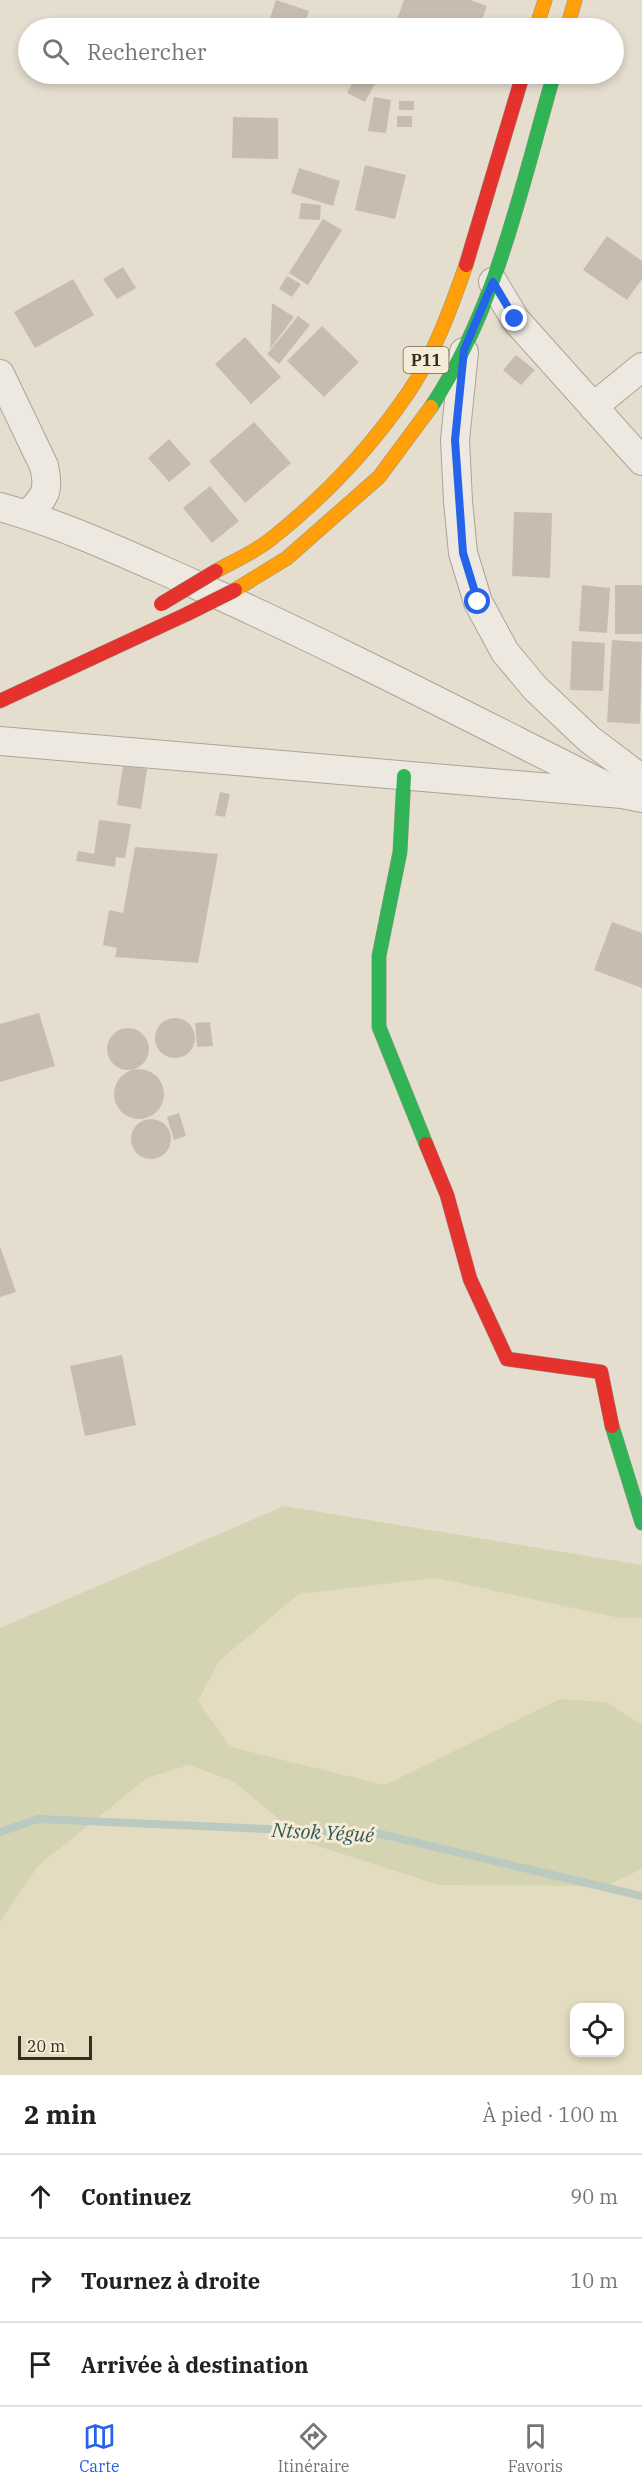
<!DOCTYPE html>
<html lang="fr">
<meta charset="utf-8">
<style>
body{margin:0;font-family:"IBM Plex Serif",serif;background:#f2f2f2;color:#202124}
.controls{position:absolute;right:18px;bottom:18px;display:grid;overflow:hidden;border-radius:12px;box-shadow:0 3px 9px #0003}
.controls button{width:54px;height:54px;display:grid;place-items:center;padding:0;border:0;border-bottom:2px solid #e0e0e0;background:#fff;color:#202124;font:30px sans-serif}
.scale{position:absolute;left:18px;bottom:15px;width:74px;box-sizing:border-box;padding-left:6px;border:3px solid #392c20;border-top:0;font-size:16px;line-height:21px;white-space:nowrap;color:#392c20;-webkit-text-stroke:4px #f5ebd7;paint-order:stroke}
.stop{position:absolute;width:18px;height:18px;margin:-14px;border:4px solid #2563eb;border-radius:50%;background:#fff}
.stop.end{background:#2563eb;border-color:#fff;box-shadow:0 2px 6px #0008}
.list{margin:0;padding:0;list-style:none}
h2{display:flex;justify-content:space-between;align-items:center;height:78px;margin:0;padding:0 24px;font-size:26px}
h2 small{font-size:20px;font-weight:400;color:#757577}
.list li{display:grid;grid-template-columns:39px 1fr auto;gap:18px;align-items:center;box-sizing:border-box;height:84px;padding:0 24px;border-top:2px solid #e0e0e0}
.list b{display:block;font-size:22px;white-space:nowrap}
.list em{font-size:20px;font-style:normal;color:#757577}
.icon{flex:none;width:33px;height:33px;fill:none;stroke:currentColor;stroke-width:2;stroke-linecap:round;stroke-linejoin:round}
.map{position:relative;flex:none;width:642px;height:2075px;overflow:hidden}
.search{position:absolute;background:#fff;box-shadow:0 3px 9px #0003;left:18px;right:18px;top:18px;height:66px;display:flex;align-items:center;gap:15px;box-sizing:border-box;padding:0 21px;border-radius:33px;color:#757577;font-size:22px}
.sheet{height:330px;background:#fff}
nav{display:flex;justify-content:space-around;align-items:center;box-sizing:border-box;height:84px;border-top:2px solid #e0e0e0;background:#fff;font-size:16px;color:#757577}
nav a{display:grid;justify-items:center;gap:3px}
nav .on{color:#2563eb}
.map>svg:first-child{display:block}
.farmland{fill:#e4dcc1;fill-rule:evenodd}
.green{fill:#d4d4b2}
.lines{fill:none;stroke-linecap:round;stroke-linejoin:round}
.stream{stroke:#bacac0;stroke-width:8}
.building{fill:#c8bcb0}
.street-casing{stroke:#aba398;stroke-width:30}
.fast-casing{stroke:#9a9388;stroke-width:15}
.slow-casing{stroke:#9a9388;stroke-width:15}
.jam-casing{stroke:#9a9388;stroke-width:15}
.street{stroke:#ede9e1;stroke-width:28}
.fast{stroke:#30b455;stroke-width:14}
.slow{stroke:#ff9f0a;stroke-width:14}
.jam{stroke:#e5322d;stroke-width:14}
.jam-bridge-casing{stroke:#90897f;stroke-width:15;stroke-linecap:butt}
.jam-bridge{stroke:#e5322d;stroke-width:14}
.route{stroke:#2563eb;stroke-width:8}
.labels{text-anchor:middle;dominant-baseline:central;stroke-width:6;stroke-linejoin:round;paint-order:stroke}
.shield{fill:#f5ebd7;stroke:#716557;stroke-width:1.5}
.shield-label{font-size:16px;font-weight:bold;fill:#392c20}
.water-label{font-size:20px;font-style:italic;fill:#305955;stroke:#f5ebd7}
</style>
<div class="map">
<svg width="642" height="2075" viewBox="0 0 642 2075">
<rect width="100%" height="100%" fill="#e5decf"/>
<path class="farmland" d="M436,1578L619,1618H642V1725L606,1702L560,1699L385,1785L230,1747L198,1701L219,1661L299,1594Z
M189,1765L233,1781L308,1843L606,1886L642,1869V2075H0V1921L39,1865L147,1778ZM574,2008H620V2052H574Z"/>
<path class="green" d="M284,1506L642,1565V1618H619L436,1578L299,1594L219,1661L198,1701L230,1747L385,1785L560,1699L606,1702L642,1725V1869L606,1886L439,1885L308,1843L233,1781L189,1765L147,1778L39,1865L0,1921V1628Z"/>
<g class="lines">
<path class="stream" d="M0,1832L38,1819L380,1834L642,1896"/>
</g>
<path class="building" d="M276,0L309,11L303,28L270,18Z
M404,0H470L487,6L479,28H416L396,22Z
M263,19L283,28H259Z
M328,74H351L345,84Z
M357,74H380L365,102L347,93Z
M374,97L391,100L386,133L368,131Z
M399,101H414V110H399Z
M397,116H412V127H397Z
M233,117L278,118V159L232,158Z
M365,165L406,175L395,219L355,210Z
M299,168L340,181L333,206L291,193Z
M301,203L321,205L320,220L299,219Z
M323,219L342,230L308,285L289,273Z
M607,236L642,261V279L627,300L583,270Z
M123,267L136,288L117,299L103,279Z
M287,276L301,284L292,297L279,289Z
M73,279L94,315L35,348L14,312Z
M272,303L294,317L270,349Z
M298,316L310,325L279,364L267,354Z
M322,326L359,362L324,397L287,361Z
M245,337L281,377L251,404L215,364Z
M516,355L535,370L521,385L503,370Z
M254,422L291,463L245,503L209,461Z
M169,439L191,464L169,482L148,458Z
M210,486L239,521L212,543L183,508Z
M514,512L552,513L550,578L512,576Z
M582,585L610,588L607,633L579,631Z
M615,585H642V634H615Z
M612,640L642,642L640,724L607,722Z
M572,641L605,643L603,691L570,690Z
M123,766L147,769L141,809L117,805Z
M220,792L230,794L225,817L215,815Z
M99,820L131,824L125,858L116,857L115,867L76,861L78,851L94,854Z
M135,847L218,854L198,963L115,957L117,948L103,945L109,910L123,913Z
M612,922L642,933V988L594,970Z
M39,1013L55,1066L0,1082V1024Z
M155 1038a20 20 0 1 1 40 0a20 20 0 1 1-40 0Z
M210,1022L213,1046L197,1047L195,1023Z
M107 1049a21 21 0 1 1 42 0a21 21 0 1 1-42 0Z
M114 1094a25 25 0 1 1 50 0a25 25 0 1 1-50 0Z
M179,1113L186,1136L174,1140L167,1117Z
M131 1139a20 20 0 1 1 40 0a20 20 0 1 1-40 0Z
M0,1246L16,1292L0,1297Z
M122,1355L136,1425L85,1436L70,1366Z"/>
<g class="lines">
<g class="street-casing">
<path id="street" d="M493,282L515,319L642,461
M464,352L455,440L458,501L463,553L478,602L505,652L535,688L589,739L642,779
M0,374L44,466C50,491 45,497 27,515
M593,407L642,367
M0,507C67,526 130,556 194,584C339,649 480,723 622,794
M0,741L622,794L642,798"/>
</g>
<g class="fast-casing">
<path id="fast" d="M431,407C497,308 521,187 554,74
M404,776L400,852L379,956V1027L426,1144
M612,1426L642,1523"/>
</g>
<g class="slow-casing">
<path id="slow" d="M536,28L545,0
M567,28L575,0
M216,571C234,561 255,552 271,539C323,498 371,447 408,393C434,355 451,308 466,265
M235,590L287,558L379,477L431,407"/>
</g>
<g class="jam-casing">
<path id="jam" d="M466,265L523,74
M0,701L187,614
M426,1144L447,1195L470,1279L507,1359L601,1372L612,1426"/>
</g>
<use href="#street" class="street"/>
<use href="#fast" class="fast"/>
<use href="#slow" class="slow"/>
<use href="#jam" class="jam"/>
<g class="jam-bridge-casing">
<path id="jam-bridge" d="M161,604L216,571
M187,614L235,590"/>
</g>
<use href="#jam-bridge" class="jam-bridge"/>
</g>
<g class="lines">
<path class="route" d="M478,602L463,553L455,440L464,350L493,282L515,319"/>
</g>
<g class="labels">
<rect class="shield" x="403.5" y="347" width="45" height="26" rx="4.5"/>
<g class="shield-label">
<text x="426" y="360">P11</text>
</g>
<g class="water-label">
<text transform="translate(323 1832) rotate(3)">Ntsok Yégué</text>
</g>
</g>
</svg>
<div class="controls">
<button><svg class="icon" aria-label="locate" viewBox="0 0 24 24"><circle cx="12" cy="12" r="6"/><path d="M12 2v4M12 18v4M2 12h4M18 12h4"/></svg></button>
</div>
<div class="scale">20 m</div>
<div class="stop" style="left:478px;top:602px"></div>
<div class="stop end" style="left:515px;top:319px"></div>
<div class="search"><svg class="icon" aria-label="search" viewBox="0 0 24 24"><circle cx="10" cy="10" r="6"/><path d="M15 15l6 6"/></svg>Rechercher</div>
</div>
<section class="sheet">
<h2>2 min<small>À pied · 100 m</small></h2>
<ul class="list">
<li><svg class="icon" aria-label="ahead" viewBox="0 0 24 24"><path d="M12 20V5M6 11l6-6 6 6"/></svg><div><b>Continuez</b></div><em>90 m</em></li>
<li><svg class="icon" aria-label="right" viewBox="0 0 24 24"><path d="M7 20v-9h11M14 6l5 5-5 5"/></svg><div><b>Tournez à droite</b></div><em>10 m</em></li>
<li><svg class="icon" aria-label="arrive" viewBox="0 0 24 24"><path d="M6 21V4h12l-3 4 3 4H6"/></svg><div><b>Arrivée à destination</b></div></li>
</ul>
</section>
<nav>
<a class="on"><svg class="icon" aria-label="map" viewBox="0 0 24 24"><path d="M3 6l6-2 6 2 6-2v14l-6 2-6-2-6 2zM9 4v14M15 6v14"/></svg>Carte</a>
<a><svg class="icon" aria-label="directions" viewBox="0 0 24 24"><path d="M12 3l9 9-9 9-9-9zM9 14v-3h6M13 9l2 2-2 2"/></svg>Itinéraire</a>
<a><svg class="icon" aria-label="saved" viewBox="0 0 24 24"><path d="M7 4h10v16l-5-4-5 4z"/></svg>Favoris</a>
</nav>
